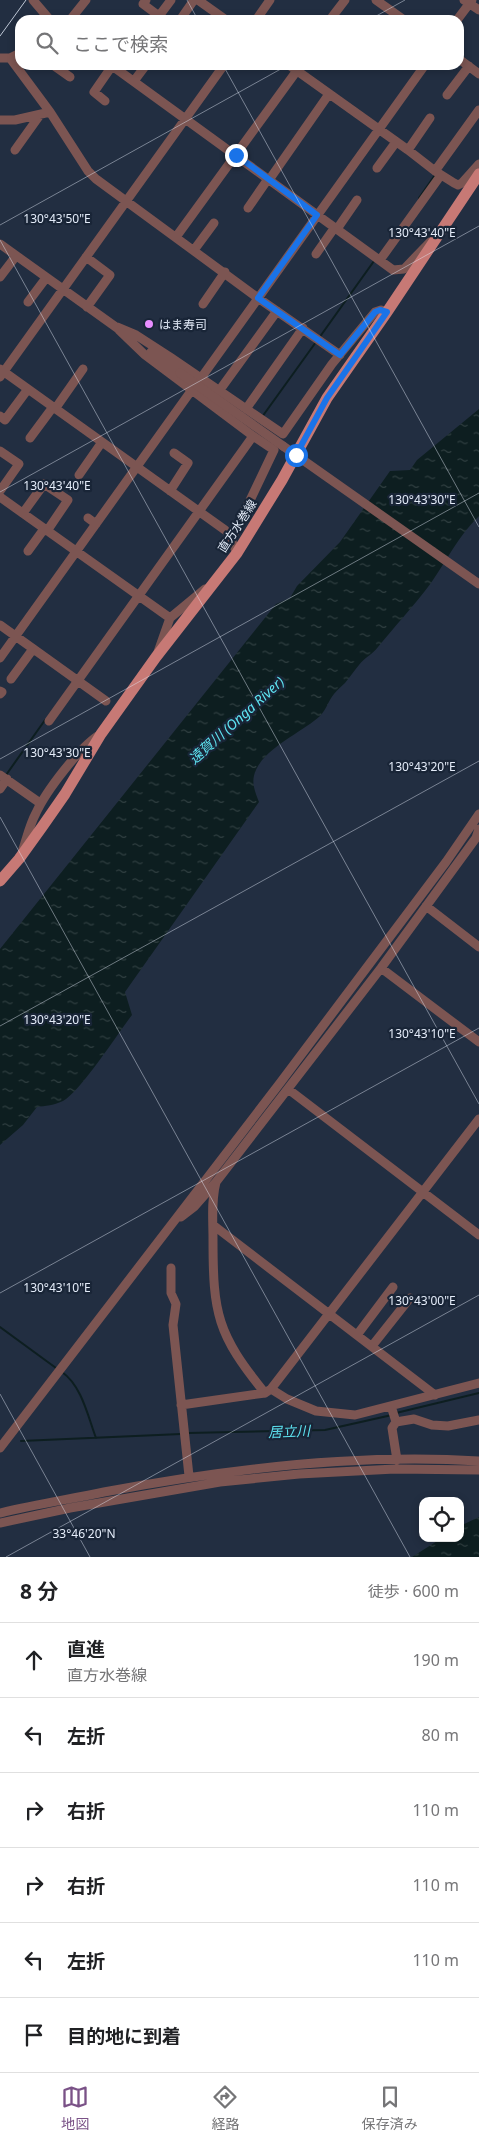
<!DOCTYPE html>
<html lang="ja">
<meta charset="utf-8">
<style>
body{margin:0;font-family:"Noto Sans","Noto Sans JP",sans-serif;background:#f2f2f2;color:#202124}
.controls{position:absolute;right:15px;bottom:15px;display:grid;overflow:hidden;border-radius:10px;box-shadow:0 2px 8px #0003}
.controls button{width:45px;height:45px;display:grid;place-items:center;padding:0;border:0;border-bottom:1px solid #e0e0e0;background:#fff;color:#202124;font:25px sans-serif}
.stop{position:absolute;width:15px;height:15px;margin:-11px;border:4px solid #1a73e8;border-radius:50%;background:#fff}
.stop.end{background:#1a73e8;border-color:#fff;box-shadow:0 1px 5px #0008}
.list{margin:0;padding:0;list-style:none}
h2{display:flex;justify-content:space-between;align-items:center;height:65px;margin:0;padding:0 20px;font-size:21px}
h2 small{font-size:16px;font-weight:400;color:#757577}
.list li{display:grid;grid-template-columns:32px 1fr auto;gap:15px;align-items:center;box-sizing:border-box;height:75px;padding:0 20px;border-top:1px solid #e0e0e0}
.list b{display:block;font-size:19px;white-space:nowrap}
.list p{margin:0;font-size:16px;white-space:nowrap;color:#757577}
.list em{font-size:16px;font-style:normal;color:#757577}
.icon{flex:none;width:28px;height:28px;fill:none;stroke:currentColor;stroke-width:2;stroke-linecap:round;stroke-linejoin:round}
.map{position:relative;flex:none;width:479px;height:1557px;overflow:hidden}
.search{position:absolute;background:#fff;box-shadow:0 2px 8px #0003;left:15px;right:15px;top:15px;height:55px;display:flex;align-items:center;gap:12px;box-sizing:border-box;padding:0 18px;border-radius:15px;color:#757577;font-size:19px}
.sheet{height:515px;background:#fff}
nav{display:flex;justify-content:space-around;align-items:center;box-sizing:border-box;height:70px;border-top:1px solid #e0e0e0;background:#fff;font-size:14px;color:#757577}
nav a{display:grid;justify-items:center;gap:2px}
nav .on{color:#7a5287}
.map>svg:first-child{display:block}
.water{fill:url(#water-ripples)}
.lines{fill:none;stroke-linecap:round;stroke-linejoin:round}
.stream{stroke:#0d1e20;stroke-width:2}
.minor{stroke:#7c5552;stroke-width:9}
.major{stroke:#c77975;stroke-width:11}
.tram{stroke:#bec7d5;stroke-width:1}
.minor-bridge{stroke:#7c5552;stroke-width:9}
.route{stroke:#1a73e8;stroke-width:6}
.ticks{fill:none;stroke:#e4ecf9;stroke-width:1;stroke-opacity:0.45}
.poi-dot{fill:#e88eff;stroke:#192537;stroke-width:2}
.labels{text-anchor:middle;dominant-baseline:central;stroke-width:4.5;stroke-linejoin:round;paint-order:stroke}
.poi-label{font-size:12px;fill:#e4ecf9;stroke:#192537;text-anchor:start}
.street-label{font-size:12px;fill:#e4ecf9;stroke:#192537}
.water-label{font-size:14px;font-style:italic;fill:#5ee4f2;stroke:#192537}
.ticks-label{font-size:12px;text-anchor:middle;fill:#e4ecf9;stroke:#192537;stroke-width:4.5;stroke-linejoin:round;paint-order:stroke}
</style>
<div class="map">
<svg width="479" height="1557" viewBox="0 0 479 1557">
<defs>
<pattern id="water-ripples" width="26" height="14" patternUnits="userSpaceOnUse" patternTransform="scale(1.25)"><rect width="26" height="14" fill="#0d1e20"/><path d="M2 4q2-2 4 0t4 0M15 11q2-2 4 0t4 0" fill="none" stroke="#303f41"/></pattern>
</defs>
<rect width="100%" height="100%" fill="#222e41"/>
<path class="water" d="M479,409V516C459,535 447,560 431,583C414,606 395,626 378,647C373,654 364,658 359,665C354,671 350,677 345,683C341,687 337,690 334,694C328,701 327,709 320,716C301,734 247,755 254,787C255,792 257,797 259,802L125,992L132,1015C118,1033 81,1091 63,1101C55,1105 45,1106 37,1107L23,1125L0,1145V949L276,604L290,598L297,586L340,542L390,471L410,470L417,460Z
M479,1517V1557H412L442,1538H460V1526Z"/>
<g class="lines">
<path class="stream" d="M419,198L435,175
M319,338L374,261
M262,417L316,342
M6,775L45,720
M0,1327L56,1368
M62,1372C82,1386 88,1417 96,1438
M396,1413L479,1393
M188,1433L325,1430L392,1415
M21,1441L181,1434"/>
<path class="minor" d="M33,0L50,20
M146,0L143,4L159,16L171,0
M198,0L226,20
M376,0L404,20
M464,0L479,10
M332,17L345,0
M70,20L86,0
M180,20L194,0
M256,20L270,0
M457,20L472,0
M0,58H10L20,53
M10,58L50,112L88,171L96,179L258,298L340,355
M459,59L479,74
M53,65L70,77
M111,65L393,270L404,269L430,242
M289,65L408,150L435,171L454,183L458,185L462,183L479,164
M134,81L146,65
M447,95L469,66
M105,101L94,92L112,66
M0,120H15L50,112
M15,150L40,115
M408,150L430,118
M377,168L396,142
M435,171L479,110
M269,180L329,94
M248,208L268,179
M337,229L357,200
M176,237L301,65
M0,244L120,330
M194,250L214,223
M316,254L335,227
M86,257L110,275L87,307
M380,260L441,175
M0,277L16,256
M28,302L46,278
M203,304L225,272
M117,327L136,335L170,357L283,434L332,364L375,312L381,310L387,312
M119,330L145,355L253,436L274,450L233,536L232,542L237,553
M151,352L180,373
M0,369L225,530
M0,377L224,65
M201,378L425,65
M219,391L277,311
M55,409L83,369
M246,409L303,328
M0,416L5,420L28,389
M30,438L53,407
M283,446L479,584
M0,451L19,464L0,491
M79,475L102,442
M170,491L188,463L174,453
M0,497L170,618
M23,513L44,484L68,500L47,531
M88,518L96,524
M28,551L44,529
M0,625L106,701
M158,652L170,618L205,589
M0,658L191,391
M11,679L33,649
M0,691L2,692L0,694
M49,721L253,436
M0,775L40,803
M0,789L7,779
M23,849C27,837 30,824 36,813C46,791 79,748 99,735
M426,906L479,947
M381,968L479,1042
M288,1089L479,1235
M216,1182C211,1201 213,1220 213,1239C213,1314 217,1334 265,1393L271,1389L479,1119
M181,1217L194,1207L216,1182L381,968L476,838L479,829
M213,1225L435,1395
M171,1268V1293L176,1304L173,1325L189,1476
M357,1335L393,1287
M372,1346L410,1298
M271,1389L287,1399L316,1411L355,1415L479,1383
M181,1405L265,1393
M391,1406L396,1422L414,1419L432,1425L448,1426L479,1420
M396,1422L392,1428L397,1460
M0,1448L280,1083L446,862L479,814
M0,1513C34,1505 70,1499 104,1492C226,1469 356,1453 479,1461
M0,1523L70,1508L220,1482L299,1474L395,1469L479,1470"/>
<path class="major" d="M0,881L19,859L42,827L65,794L101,734L156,657L237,553L282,480L327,398L387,312L479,174"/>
<path class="tram" d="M0,36L26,0"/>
<path class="minor-bridge" d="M180,373L283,446"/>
</g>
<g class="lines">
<path class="route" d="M236,155L317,215L258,298L340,355L375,312L380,310L387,312L327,398L296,455"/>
</g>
<path class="ticks" d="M187,0L198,20M369,20L405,0M223,65L479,527M0,225L288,65M0,240L479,1104M0,492L479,226M0,759L479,493M0,817L410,1557M0,1026L479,761M0,1293L479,1028M0,1394L90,1557M6,1557L479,1295"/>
<circle class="poi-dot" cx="149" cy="324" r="5"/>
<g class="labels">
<g class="poi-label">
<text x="159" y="324">はま寿司</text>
</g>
<g class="street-label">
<text transform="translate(237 526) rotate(-57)">直方水巻線</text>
</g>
<g class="water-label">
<text transform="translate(236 720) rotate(-42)">遠賀川 (Onga River)</text>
<text transform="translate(289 1431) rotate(-2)">居立川</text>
</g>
</g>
<g class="ticks-label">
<text x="57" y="223">130°43'50"E</text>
<text x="422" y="237">130°43'40"E</text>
<text x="57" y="490">130°43'40"E</text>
<text x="422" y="504">130°43'30"E</text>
<text x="57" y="757">130°43'30"E</text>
<text x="422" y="771">130°43'20"E</text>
<text x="57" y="1024">130°43'20"E</text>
<text x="422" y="1038">130°43'10"E</text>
<text x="57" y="1292">130°43'10"E</text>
<text x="422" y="1305">130°43'00"E</text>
<text x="84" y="1538">33°46'20"N</text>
</g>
</svg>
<div class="controls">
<button><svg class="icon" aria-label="locate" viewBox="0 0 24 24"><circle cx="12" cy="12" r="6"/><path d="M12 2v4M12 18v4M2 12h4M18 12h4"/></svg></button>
</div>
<div class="stop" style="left:296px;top:455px"></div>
<div class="stop end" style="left:236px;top:155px"></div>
<div class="search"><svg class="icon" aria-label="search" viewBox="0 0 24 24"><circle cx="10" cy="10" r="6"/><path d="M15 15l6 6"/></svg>ここで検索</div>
</div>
<section class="sheet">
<h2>8 分<small>徒歩 · 600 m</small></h2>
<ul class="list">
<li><svg class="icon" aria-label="ahead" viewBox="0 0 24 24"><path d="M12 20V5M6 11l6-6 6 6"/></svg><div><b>直進</b><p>直方水巻線</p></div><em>190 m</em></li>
<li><svg class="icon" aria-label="left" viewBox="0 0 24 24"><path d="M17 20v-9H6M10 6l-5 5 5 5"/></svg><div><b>左折</b></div><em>80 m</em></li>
<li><svg class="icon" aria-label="right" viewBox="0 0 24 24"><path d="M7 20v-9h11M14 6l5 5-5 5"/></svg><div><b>右折</b></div><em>110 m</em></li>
<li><svg class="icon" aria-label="right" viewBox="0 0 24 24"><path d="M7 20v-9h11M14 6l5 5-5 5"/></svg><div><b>右折</b></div><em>110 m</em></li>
<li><svg class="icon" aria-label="left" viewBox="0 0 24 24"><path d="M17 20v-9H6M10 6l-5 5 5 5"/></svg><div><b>左折</b></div><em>110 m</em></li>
<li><svg class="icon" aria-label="arrive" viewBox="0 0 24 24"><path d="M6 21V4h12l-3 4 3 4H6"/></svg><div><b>目的地に到着</b></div></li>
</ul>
</section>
<nav>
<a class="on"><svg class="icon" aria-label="map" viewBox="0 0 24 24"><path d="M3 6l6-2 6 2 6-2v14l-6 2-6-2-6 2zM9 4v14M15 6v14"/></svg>地図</a>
<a><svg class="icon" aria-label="directions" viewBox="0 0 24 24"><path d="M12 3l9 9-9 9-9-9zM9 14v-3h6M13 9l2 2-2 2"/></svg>経路</a>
<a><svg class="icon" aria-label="saved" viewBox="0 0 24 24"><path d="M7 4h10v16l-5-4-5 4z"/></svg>保存済み</a>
</nav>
